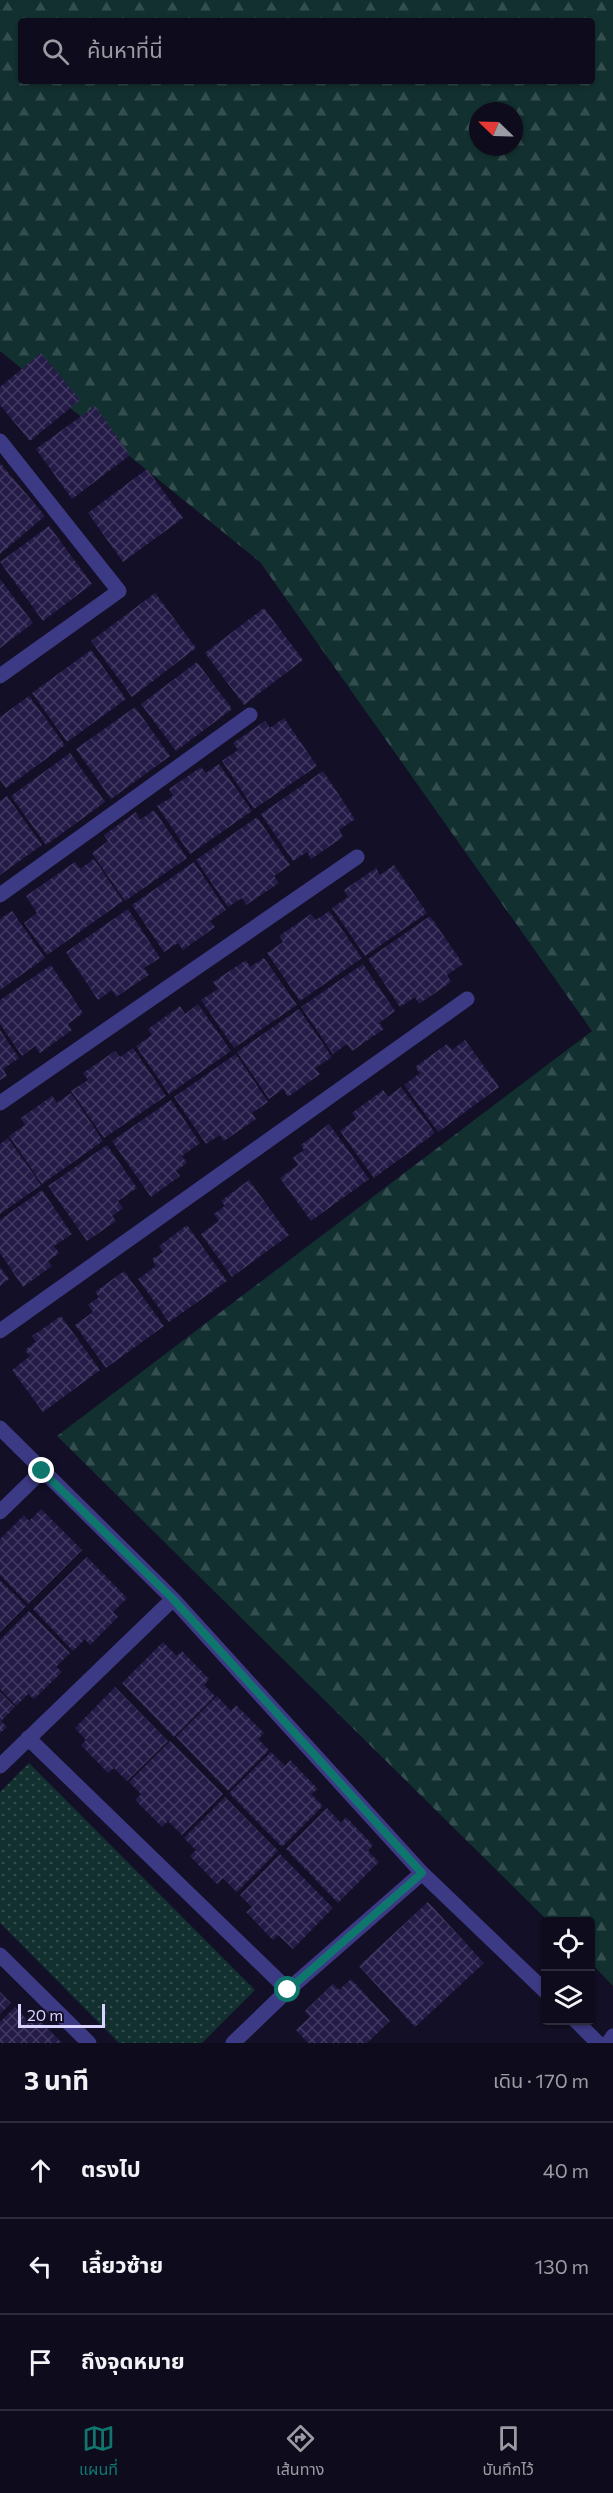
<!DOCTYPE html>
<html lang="th">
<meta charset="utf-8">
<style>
body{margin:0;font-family:Commissioner,"Noto Sans Thai",sans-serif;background:#1c1929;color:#f1f3f6}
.controls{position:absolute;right:18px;bottom:18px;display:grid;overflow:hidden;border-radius:6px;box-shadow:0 2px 4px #0004}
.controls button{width:54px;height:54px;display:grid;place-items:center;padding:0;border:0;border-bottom:2px solid #2e2b3b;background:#0e0b1c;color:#f1f3f6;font:30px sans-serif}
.compass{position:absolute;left:469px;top:102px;width:54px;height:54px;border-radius:50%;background:#0e0b1c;box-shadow:0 2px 4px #0004;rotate:293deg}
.scale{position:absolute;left:18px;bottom:15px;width:87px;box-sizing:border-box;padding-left:6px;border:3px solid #d9d4ff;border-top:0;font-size:16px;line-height:21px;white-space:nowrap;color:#d9d4ff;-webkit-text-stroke:4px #130f26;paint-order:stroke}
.stop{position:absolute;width:18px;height:18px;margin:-14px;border:4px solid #0f766e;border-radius:50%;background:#fff}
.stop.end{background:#0f766e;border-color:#fff;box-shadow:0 2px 6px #0008}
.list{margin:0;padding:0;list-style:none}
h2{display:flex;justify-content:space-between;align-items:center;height:78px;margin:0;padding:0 24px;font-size:26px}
h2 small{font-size:20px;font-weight:400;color:#9b9ba3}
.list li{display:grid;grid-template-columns:39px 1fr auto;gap:18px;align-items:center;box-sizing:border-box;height:96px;padding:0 24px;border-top:2px solid #2e2b3b}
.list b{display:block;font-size:22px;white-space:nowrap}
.list em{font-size:20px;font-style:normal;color:#9b9ba3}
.icon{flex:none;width:33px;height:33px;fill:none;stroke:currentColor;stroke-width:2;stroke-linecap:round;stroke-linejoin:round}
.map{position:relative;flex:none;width:613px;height:2043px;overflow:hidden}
.search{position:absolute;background:#0e0b1c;box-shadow:0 2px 4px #0004;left:18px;right:18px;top:18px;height:66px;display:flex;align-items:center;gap:15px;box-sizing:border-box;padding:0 21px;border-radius:6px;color:#9b9ba3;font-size:22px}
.sheet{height:366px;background:#0e0b1c}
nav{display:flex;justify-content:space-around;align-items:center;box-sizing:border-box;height:84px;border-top:2px solid #2e2b3b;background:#0e0b1c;font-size:16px;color:#9b9ba3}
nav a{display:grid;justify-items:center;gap:3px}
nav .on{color:#0f766e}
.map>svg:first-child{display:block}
.grass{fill:url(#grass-dots)}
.forest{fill:url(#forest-firs);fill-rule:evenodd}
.building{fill:url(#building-cross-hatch)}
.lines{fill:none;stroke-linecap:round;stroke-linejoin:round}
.minor{stroke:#3d3a85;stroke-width:15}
.route{stroke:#0f766e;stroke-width:8}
</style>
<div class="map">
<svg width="613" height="2043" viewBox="0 0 613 2043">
<defs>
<pattern id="grass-dots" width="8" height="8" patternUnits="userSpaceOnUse" patternTransform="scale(1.5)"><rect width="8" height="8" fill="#12302f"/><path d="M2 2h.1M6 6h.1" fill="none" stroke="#344d4e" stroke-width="1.8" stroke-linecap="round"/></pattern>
<pattern id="forest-firs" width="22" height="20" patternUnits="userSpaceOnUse" patternTransform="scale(1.5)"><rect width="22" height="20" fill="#12302f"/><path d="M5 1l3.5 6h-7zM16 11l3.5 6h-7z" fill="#344d4e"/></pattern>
<pattern id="building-cross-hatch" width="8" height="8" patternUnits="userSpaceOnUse" patternTransform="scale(1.5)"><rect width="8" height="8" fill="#241b47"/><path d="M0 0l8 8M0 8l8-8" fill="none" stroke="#433b63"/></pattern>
</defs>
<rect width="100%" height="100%" fill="#130f26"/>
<path class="grass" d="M29,1763L255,1990L202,2043H119L0,1923V1792Z"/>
<path class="forest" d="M0,0H613V1986L591,1963L590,1922L548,1921L57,1436L592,1031L260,562L0,351ZM21,21H592V81H21ZM478,111H514V147H478Z"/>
<path class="building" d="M41,353L80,400L30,441L0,405V387Z
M95,406L130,455L72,499L36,449Z
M0,463L45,516L0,554Z
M147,469L183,518L123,562L88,513Z
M49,526L92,584L43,621L0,562Z
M0,579L33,623L0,648Z
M155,593L196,648L132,697L91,641Z
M264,608L303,660L244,705L205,653Z
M91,650L126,699L67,742L32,693Z
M197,662L232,709L176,751L141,704Z
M29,696L65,745L6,788L0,780V717Z
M135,707L170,756L111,799L76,749Z
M284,718L317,766L254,809L222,761L238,750L233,743L265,721L270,728Z
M70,753L105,802L46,845L11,796Z
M219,764L252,811L190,854L157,806L173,796L169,789L201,767L206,773Z
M323,771L355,819L339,830L343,837L311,859L307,852L293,861L261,814Z
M7,796L42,845L0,875V801Z
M154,810L187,858L125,901L92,853L108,841L104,835L136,812L140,820Z
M257,817L290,865L274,876L279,883L246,905L242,898L228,907L196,860Z
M94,859L123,901L47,955L24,923L37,913L26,896L75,862L80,869Z
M194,862L226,910L210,921L215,927L183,950L178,943L164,952L132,905Z
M394,865L427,913L365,956L332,908L348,897L344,890L376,868L380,875Z
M128,909L160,958L144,968L149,975L116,997L112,990L98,1000L66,952Z
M12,911L45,958L0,990V919Z
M329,911L362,958L300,1001L267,953L283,942L279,936L311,914L316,920Z
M430,916L463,964L447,975L451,982L419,1004L415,997L400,1007L368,959Z
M264,958L297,1005L234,1048L201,1000L218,989L213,982L246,960L250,967Z
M363,964L395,1011L379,1023L384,1029L352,1051L347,1044L333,1054L301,1007Z
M51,965L83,1013L68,1024L72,1030L40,1053L35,1046L22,1056L0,1024V1000Z
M198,1004L231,1051L169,1094L136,1046L152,1035L148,1029L180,1006L185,1014Z
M299,1009L332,1057L315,1068L320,1074L288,1097L283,1089L269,1099L237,1052Z
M0,1030L19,1058L3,1069L7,1076L0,1080Z
M465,1040L499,1087L438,1132L404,1085L420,1073L415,1067L447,1044L452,1050Z
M133,1048L166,1096L104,1138L71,1091L88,1080L83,1073L115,1051L120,1057Z
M236,1054L268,1102L252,1113L256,1119L224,1141L220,1135L206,1144L174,1097Z
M401,1087L435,1133L374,1178L340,1131L356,1119L352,1113L383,1090L388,1097Z
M71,1093L103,1141L42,1184L9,1136L25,1125L21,1118L52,1096L57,1103Z
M171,1100L200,1143L182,1156L187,1163L176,1171L180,1176L151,1197L112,1141Z
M329,1124L369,1179L311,1221L280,1178L298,1165L293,1158L304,1150L301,1145Z
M8,1138L41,1185L0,1214V1144Z
M107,1145L137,1188L118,1201L123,1208L112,1216L116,1221L87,1241L48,1186Z
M249,1180L289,1235L232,1277L201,1234L219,1221L214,1214L225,1206L221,1201Z
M42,1190L72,1234L54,1246L59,1253L48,1261L52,1266L23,1287L0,1253V1220Z
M187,1225L227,1281L169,1322L138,1279L156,1266L152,1259L163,1252L159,1246Z
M0,1267L9,1279L0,1286Z
M124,1271L164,1326L106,1368L75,1325L93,1312L88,1305L99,1297L95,1292Z
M61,1316L100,1370L43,1412L12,1370L30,1356L25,1350L36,1342L32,1336Z
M41,1509L82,1550L28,1604L0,1575V1539L24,1515L29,1521Z
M87,1557L127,1598L113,1612L118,1617L90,1645L85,1639L73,1651L33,1609Z
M0,1580L26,1606L0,1632Z
M29,1611L70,1653L56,1667L62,1672L34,1699L28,1694L16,1706L0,1689V1640Z
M163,1642L177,1656L182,1651L209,1679L204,1685L215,1696L174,1737L122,1683Z
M115,1687L168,1741L127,1781L114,1768L108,1773L81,1745L86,1740L75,1728Z
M0,1692L15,1707L1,1721L7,1727L0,1733Z
M217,1696L231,1711L236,1705L264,1733L258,1739L269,1750L228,1791L176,1737Z
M170,1741L223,1794L182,1835L168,1821L162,1827L135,1800L141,1794L129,1782Z
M271,1752L285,1766L290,1760L318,1789L311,1794L323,1806L282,1847L229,1793Z
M225,1797L278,1851L237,1892L223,1878L217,1884L190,1856L196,1850L184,1838Z
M327,1808L341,1823L346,1817L373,1845L368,1851L379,1862L338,1903L286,1849Z
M280,1854L333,1908L293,1949L278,1935L273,1940L246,1912L252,1907L240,1895Z
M428,1902L484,1963L415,2027L359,1966Z
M351,1979L390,2021L367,2043H308L296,2030L310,2017L305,2011L333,1984L339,1990Z
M0,1992L11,2003L0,2014Z
M15,2007L28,2021L34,2015L62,2043H0V2022Z"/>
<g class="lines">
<path class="minor" d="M0,441L119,591L0,676
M0,895L250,715
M0,1103L357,857
M0,1331L467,999
M0,1428L173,1599L422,1873L546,1992
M0,1512L42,1471
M28,1738L288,1990
M0,1766L173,1599
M0,1955L89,2043
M575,2020L598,2043
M233,2043L288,1990L422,1873
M608,2043L613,2036"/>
</g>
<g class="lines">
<path class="route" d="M42,1471L173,1599L422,1873L288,1990"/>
</g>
</svg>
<div class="controls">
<button><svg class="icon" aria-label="locate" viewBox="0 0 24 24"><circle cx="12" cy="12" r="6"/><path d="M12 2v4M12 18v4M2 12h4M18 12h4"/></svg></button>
<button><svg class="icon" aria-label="layers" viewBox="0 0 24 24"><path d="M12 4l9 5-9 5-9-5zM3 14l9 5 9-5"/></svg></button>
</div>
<svg class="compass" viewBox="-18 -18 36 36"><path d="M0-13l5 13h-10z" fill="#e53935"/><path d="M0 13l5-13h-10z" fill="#9b9ba3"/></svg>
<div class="scale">20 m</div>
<div class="stop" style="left:288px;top:1990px"></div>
<div class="stop end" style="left:42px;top:1471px"></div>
<div class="search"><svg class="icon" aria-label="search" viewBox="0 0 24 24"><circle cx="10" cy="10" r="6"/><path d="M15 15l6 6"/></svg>ค้นหาที่นี่</div>
</div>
<section class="sheet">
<h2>3 นาที<small>เดิน · 170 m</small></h2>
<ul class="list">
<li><svg class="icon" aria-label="ahead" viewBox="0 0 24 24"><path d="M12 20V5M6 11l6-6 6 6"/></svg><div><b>ตรงไป</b></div><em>40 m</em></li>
<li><svg class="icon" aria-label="left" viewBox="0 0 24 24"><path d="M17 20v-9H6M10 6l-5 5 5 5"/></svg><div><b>เลี้ยวซ้าย</b></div><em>130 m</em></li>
<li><svg class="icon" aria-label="arrive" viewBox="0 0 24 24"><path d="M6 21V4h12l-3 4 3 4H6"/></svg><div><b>ถึงจุดหมาย</b></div></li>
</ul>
</section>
<nav>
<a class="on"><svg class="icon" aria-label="map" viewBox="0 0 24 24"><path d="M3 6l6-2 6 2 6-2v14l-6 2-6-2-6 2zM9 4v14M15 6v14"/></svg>แผนที่</a>
<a><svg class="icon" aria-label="directions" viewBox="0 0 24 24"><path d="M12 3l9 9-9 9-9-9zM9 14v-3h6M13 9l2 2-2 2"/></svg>เส้นทาง</a>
<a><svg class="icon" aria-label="saved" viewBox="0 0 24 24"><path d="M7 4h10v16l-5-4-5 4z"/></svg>บันทึกไว้</a>
</nav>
